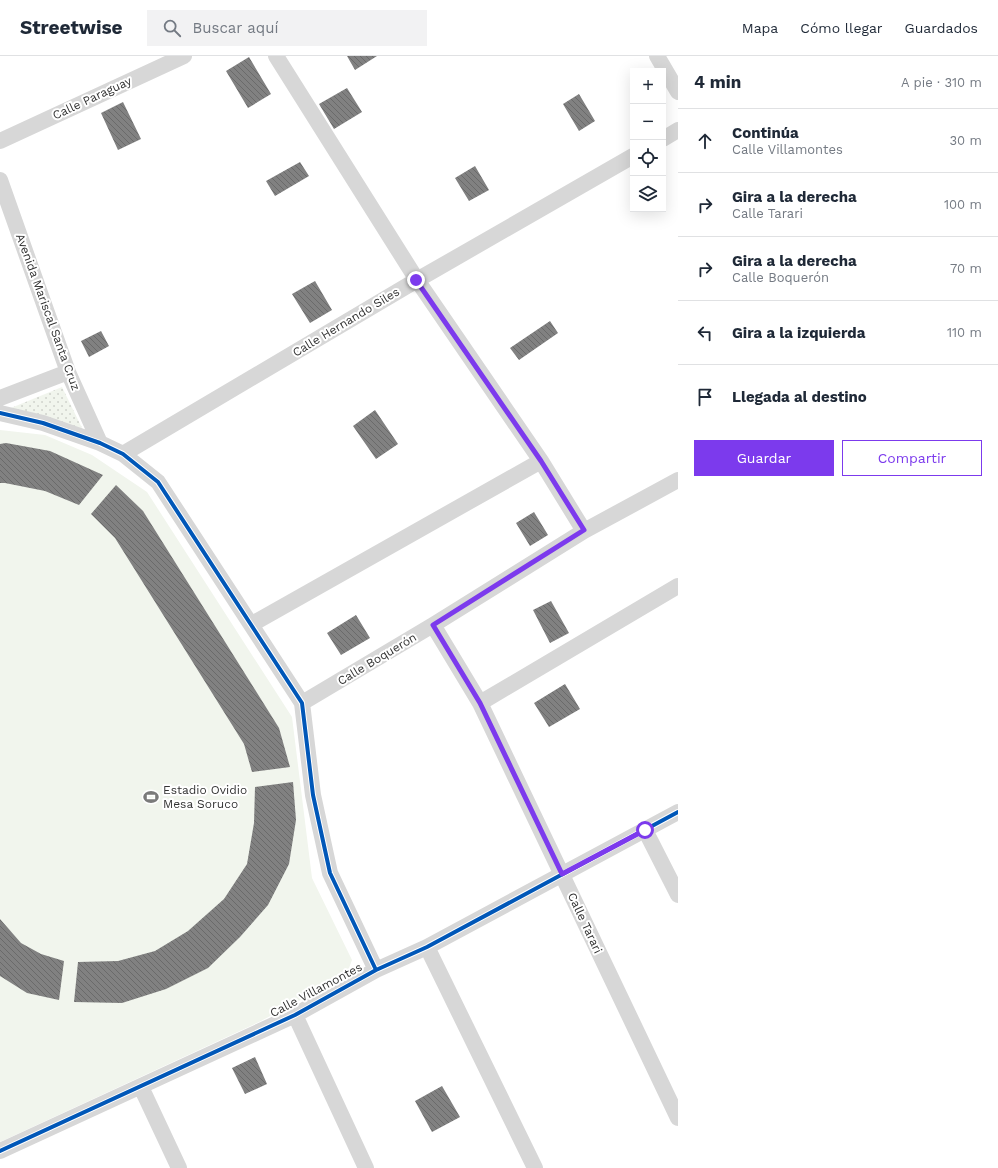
<!DOCTYPE html>
<html lang="es">
<meta charset="utf-8">
<style>
body{margin:0;font-family:"Work Sans",sans-serif;background:#f2f2f3;color:#1f2937}
.controls{position:absolute;right:12px;top:12px;display:grid;overflow:hidden;border-radius:0px;box-shadow:0 4px 16px #0002}
.controls button{width:36px;height:36px;display:grid;place-items:center;padding:0;border:0;border-bottom:1px solid #e0e1e3;background:#fff;color:#1f2937;font:20px sans-serif}
.stop{position:absolute;width:12px;height:12px;margin:-9px;border:3px solid #7c3aed;border-radius:50%;background:#fff}
.stop.end{background:#7c3aed;border-color:#fff;box-shadow:0 1px 4px #0008}
.list{margin:0;padding:0;list-style:none}
h2{display:flex;justify-content:space-between;align-items:center;height:52px;margin:0;padding:0 16px;font-size:17px}
h2 small{font-size:13px;font-weight:400;color:#747a83}
.list li{display:grid;grid-template-columns:26px 1fr auto;gap:12px;align-items:center;box-sizing:border-box;height:64px;padding:0 16px;border-top:1px solid #e0e1e3}
.list b{display:block;font-size:15px;white-space:nowrap}
.list p{margin:0;font-size:13px;white-space:nowrap;color:#747a83}
.list em{font-size:13px;font-style:normal;color:#747a83}
.actions{display:flex;gap:8px;padding:12px 16px}
.actions a{flex:1;padding:9px 0;border:1px solid #7c3aed;border-radius:0px;text-align:center;font-size:14px;color:#7c3aed}
.actions .main{background:#7c3aed;color:#fff}
.icon{flex:none;width:22px;height:22px;fill:none;stroke:currentColor;stroke-width:2;stroke-linecap:round;stroke-linejoin:round}
.map{position:relative;flex:none;width:678px;height:1112px;overflow:hidden}
header{display:flex;align-items:center;gap:24px;box-sizing:border-box;height:56px;padding:0 20px;background:#fff;border-bottom:1px solid #e0e1e3}
header strong{font-size:19px}
nav{display:flex;gap:22px;margin-inline-start:auto;font-size:14px}
.search{width:280px;height:36px;background:#f2f2f3;display:flex;align-items:center;gap:10px;box-sizing:border-box;padding:0 14px;border-radius:0px;color:#747a83;font-size:15px}
main{display:flex}
aside{flex:1;background:#fff}
.map>svg:first-child{display:block}
.grass{fill:url(#grass-dots)}
.pitch{fill:#f1f5ed}
.building{fill:url(#building-back-hatch)}
.lines{fill:none;stroke-linecap:round;stroke-linejoin:round}
.street{stroke:#d7d7d7;stroke-width:16}
.cycleway-casing{stroke:#fff;stroke-width:6}
.cycleway{stroke:#0057b8;stroke-width:4}
.route{stroke:#7c3aed;stroke-width:5}
.labels{text-anchor:middle;dominant-baseline:central;stroke-width:4;stroke-linejoin:round;paint-order:stroke}
.street-label{font-size:12px;fill:#333;stroke:#fff}
.poi-label{font-size:12px;fill:#333;stroke:#fff;text-anchor:start}
</style>
<header>
<strong>Streetwise</strong>
<div class="search"><svg class="icon" aria-label="search" viewBox="0 0 24 24"><circle cx="10" cy="10" r="6"/><path d="M15 15l6 6"/></svg>Buscar aquí</div>
<nav><a>Mapa</a><a>Cómo llegar</a><a>Guardados</a></nav>
</header>
<main>
<div class="map">
<svg width="678" height="1112" viewBox="0 0 678 1112">
<defs>
<pattern id="grass-dots" width="8" height="8" patternUnits="userSpaceOnUse"><rect width="8" height="8" fill="#f1f5ed"/><path d="M2 2h.1M6 6h.1" fill="none" stroke="#cfd2cc" stroke-width="1.8" stroke-linecap="round"/></pattern>
<pattern id="building-back-hatch" width="6" height="6" patternUnits="userSpaceOnUse"><rect width="6" height="6" fill="#818181"/><path d="M-1 5l2 2M0 0l6 6M5-1l2 2" fill="none" stroke="#6a6a6a"/></pattern>
</defs>
<rect width="100%" height="100%" fill="#fff"/>
<path class="grass" d="M62,331L83,374L11,352Z"/>
<path class="pitch" d="M0,374L45,379L92,399L147,436L292,661L312,822L352,904L346,920L259,966L0,1086Z"/>
<path class="building" d="M347,0H377L355,14Z
M249,1L271,38L248,52L226,15Z
M347,32L362,56L334,73L319,48Z
M579,38L595,65L579,75L563,48Z
M123,46L141,83L118,94L101,57Z
M300,106L309,120L275,140L266,125Z
M475,110L489,134L469,145L455,122Z
M315,225L332,254L310,267L292,238Z
M550,265L558,277L519,304L510,292Z
M101,275L109,290L89,301L81,285Z
M375,354L398,388L376,403L353,370Z
M6,387L50,395L103,419L79,449L45,435L5,427H0V388Z
M116,429L143,455L279,672L290,711L252,716L244,688L115,482L91,458Z
M534,456L548,479L530,490L516,467Z
M551,545L569,577L550,587L533,554Z
M356,559L370,582L341,599L327,577Z
M565,628L580,653L549,671L534,647Z
M293,726L296,764L289,808L268,849L240,881L208,912L166,933L122,947L74,946L78,906L118,905L155,895L188,875L224,843L247,808L254,767L255,731Z
M0,863L21,887L41,898L64,905L59,944L27,937L0,920Z
M255,1001L267,1028L245,1038L232,1012Z
M442,1030L460,1061L432,1076L415,1045Z"/>
<g class="lines">
<path class="street" d="M276,0L417,224L541,405L584,475
M657,0L678,36
M663,83L678,74
M0,85L184,0
M0,124L68,316L100,387
M0,342L68,316
M0,357L43,367L100,387L123,398L158,426L302,647L313,739L330,817L376,914
M123,398L417,224L633,100
M252,568L541,405
M433,569L480,647L678,1062
M302,647L433,569L584,475L678,424
M480,647L678,530
M645,774L678,839
M427,891L535,1112
M295,959L366,1112
M141,1031L179,1112
M0,1095L295,959L376,914L427,891L678,756"/>
<g class="cycleway-casing">
<path id="cycleway" d="M0,357L43,367L100,387L123,398L158,426L302,647L313,739L330,817L376,914
M0,1095L295,959L376,914L427,891L678,756"/>
</g>
<use href="#cycleway" class="cycleway"/>
</g>
<g class="lines">
<path class="route" d="M416,224L541,405L584,474L433,569L480,647L562,818L645,774"/>
</g>
<defs>
<g id="stadium-bare" transform="scale(1.2)"><path d="M0-5a6.5 5 0 1 0 0 10a6.5 5 0 1 0 0-10ZM-3.5-1.8h7v3.6h-7Z" fill="#7a7a7a" stroke="#fff" stroke-width="2.5" paint-order="stroke"/></g>
</defs>
<g fill-rule="evenodd">
<use href="#stadium-bare" x="151" y="741"/>
</g>
<g class="labels">
<g class="street-label">
<text transform="translate(92 42) rotate(-25)">Calle Paraguay</text>
<text transform="translate(48 256) rotate(70)">Avenida Mariscal Santa Cruz</text>
<text transform="translate(346 266) rotate(-31)">Calle Hernando Siles</text>
<text transform="translate(377 603) rotate(-31)">Calle Boquerón</text>
<text transform="translate(585 867) rotate(65)">Calle Tarari</text>
<text transform="translate(316 934) rotate(-28)">Calle Villamontes</text>
</g>
<g class="poi-label">
<text x="163" y="734">Estadio Ovidio<tspan x="163" dy="14">Mesa Soruco</tspan></text>
</g>
</g>
</svg>
<div class="controls">
<button>+</button>
<button>−</button>
<button><svg class="icon" aria-label="locate" viewBox="0 0 24 24"><circle cx="12" cy="12" r="6"/><path d="M12 2v4M12 18v4M2 12h4M18 12h4"/></svg></button>
<button><svg class="icon" aria-label="layers" viewBox="0 0 24 24"><path d="M12 4l9 5-9 5-9-5zM3 14l9 5 9-5"/></svg></button>
</div>
<div class="stop" style="left:645px;top:774px"></div>
<div class="stop end" style="left:416px;top:224px"></div>
</div>
<aside>
<h2>4 min<small>A pie · 310 m</small></h2>
<ul class="list">
<li><svg class="icon" aria-label="ahead" viewBox="0 0 24 24"><path d="M12 20V5M6 11l6-6 6 6"/></svg><div><b>Continúa</b><p>Calle Villamontes</p></div><em>30 m</em></li>
<li><svg class="icon" aria-label="right" viewBox="0 0 24 24"><path d="M7 20v-9h11M14 6l5 5-5 5"/></svg><div><b>Gira a la derecha</b><p>Calle Tarari</p></div><em>100 m</em></li>
<li><svg class="icon" aria-label="right" viewBox="0 0 24 24"><path d="M7 20v-9h11M14 6l5 5-5 5"/></svg><div><b>Gira a la derecha</b><p>Calle Boquerón</p></div><em>70 m</em></li>
<li><svg class="icon" aria-label="left" viewBox="0 0 24 24"><path d="M17 20v-9H6M10 6l-5 5 5 5"/></svg><div><b>Gira a la izquierda</b></div><em>110 m</em></li>
<li><svg class="icon" aria-label="arrive" viewBox="0 0 24 24"><path d="M6 21V4h12l-3 4 3 4H6"/></svg><div><b>Llegada al destino</b></div></li>
</ul>
<div class="actions"><a class="main">Guardar</a><a>Compartir</a></div>
</aside>
</main>
